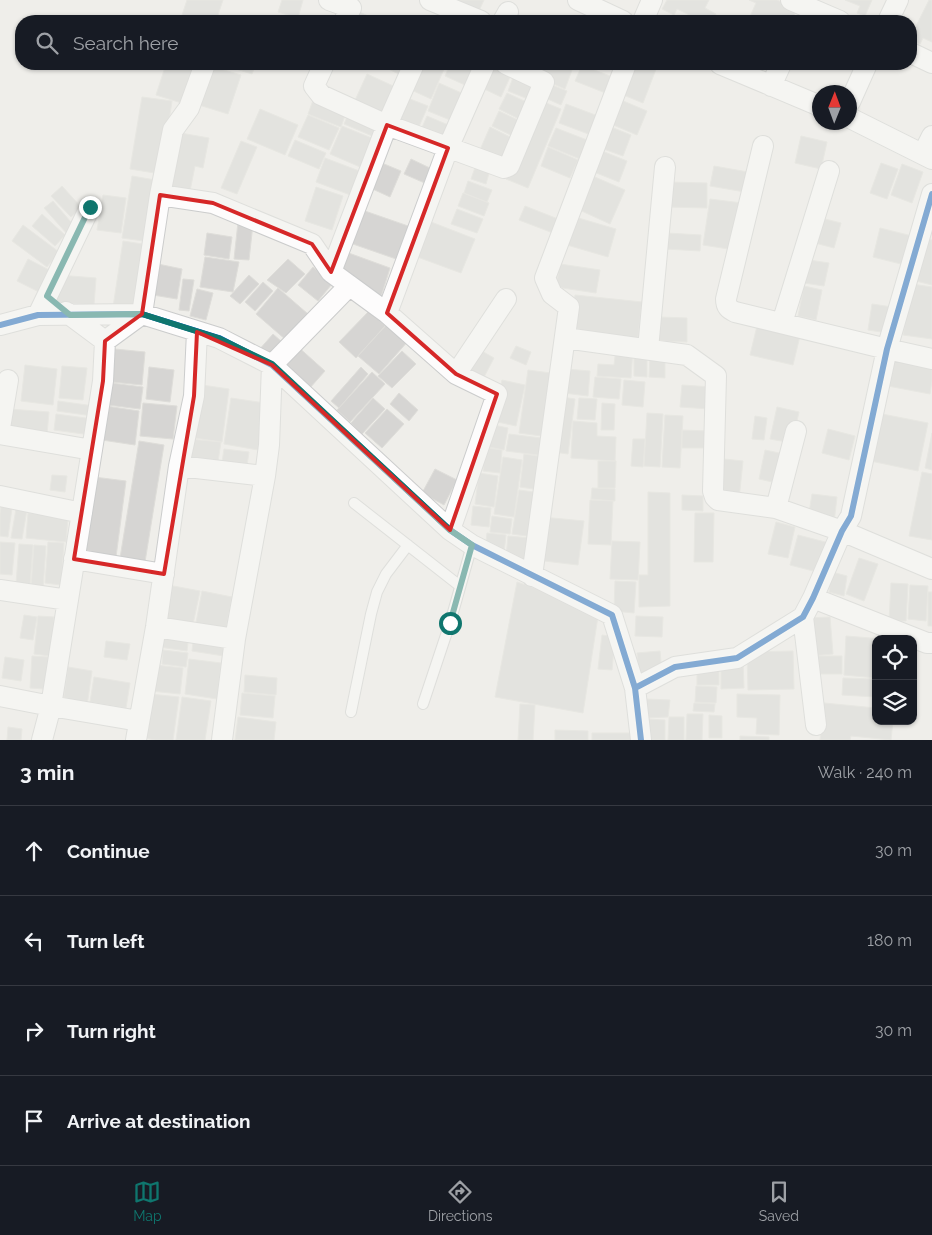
<!DOCTYPE html>
<meta charset="utf-8">
<style>
body{margin:0;font-family:Raleway,sans-serif;background:#20242c;color:#f1f3f6}
.controls{position:absolute;right:15px;bottom:15px;display:grid;overflow:hidden;border-radius:10px;box-shadow:0 1px 4px #0004}
.controls button{width:45px;height:45px;display:grid;place-items:center;padding:0;border:0;border-bottom:1px solid #363941;background:#171b24;color:#f1f3f6;font:25px sans-serif}
.compass{position:absolute;left:812px;top:85px;width:45px;height:45px;border-radius:50%;background:#171b24;box-shadow:0 1px 4px #0004;rotate:1deg}
.stop{position:absolute;width:15px;height:15px;margin:-11px;border:4px solid #0f766e;border-radius:50%;background:#fff}
.stop.end{background:#0f766e;border-color:#fff;box-shadow:0 1px 5px #0008}
.list{margin:0;padding:0;list-style:none}
h2{display:flex;justify-content:space-between;align-items:center;height:65px;margin:0;padding:0 20px;font-size:21px}
h2 small{font-size:16px;font-weight:400;color:#9ea1a6}
.list li{display:grid;grid-template-columns:32px 1fr auto;gap:15px;align-items:center;box-sizing:border-box;height:90px;padding:0 20px;border-top:1px solid #363941}
.list b{display:block;font-size:19px;white-space:nowrap}
.list em{font-size:16px;font-style:normal;color:#9ea1a6}
.icon{flex:none;width:28px;height:28px;fill:none;stroke:currentColor;stroke-width:2;stroke-linecap:round;stroke-linejoin:round}
.map{position:relative;flex:none;width:932px;height:740px;overflow:hidden}
.search{position:absolute;background:#171b24;box-shadow:0 1px 4px #0004;left:15px;right:15px;top:15px;height:55px;display:flex;align-items:center;gap:12px;box-sizing:border-box;padding:0 18px;border-radius:20px;color:#9ea1a6;font-size:19px}
.sheet{height:425px;background:#171b24}
nav{display:flex;justify-content:space-around;align-items:center;box-sizing:border-box;height:70px;border-top:1px solid #363941;background:#171b24;font-size:14px;color:#9ea1a6}
nav a{display:grid;justify-items:center;gap:2px}
nav .on{color:#0f766e}
.map>svg:first-child{display:block}
.building{fill:#d6d5d3;stroke:#deddd9}
.lines{fill:none;stroke-linecap:round;stroke-linejoin:round}
.service-casing{stroke:#cbcccc;stroke-width:12}
.minor-casing{stroke:#cbcccc;stroke-width:22}
.service{stroke:#fdfcfc;stroke-width:10}
.minor{stroke:#fdfcfc;stroke-width:20}
.cycleway-casing{stroke:#fff;stroke-width:9}
.cycleway{stroke:#0057b8;stroke-width:6}
.route{stroke:#0f766e;stroke-width:6}
.marked{fill:none;stroke:#d62828;stroke-width:4;stroke-linejoin:round}
</style>
<div class="map">
<svg width="932" height="740" viewBox="0 0 932 740">
<rect width="100%" height="100%" fill="#efeeea"/>
<path class="building" d="M187,0H223L216,21H180Z
M282,0H303L298,18L278,12Z
M447,0H484L477,15Z
M667,0H709L705,8L716,14L713,21H696L698,19L677,9L674,15L662,9Z
M749,0H777L797,9L792,20L781,15L778,21H748L756,3Z
M845,0H872L865,16L857,13L860,6Z
M929,0H932V42L923,38L920,44L911,40V36Z
M353,9L379,21H347Z
M166,64H202L188,105L156,95Z
M220,64H256L252,74Z
M299,64H321L317,72Z
M378,64H412L405,77Z
M418,64H432L444,69L431,99L407,88Z
M437,64H474L465,85L445,76L448,69Z
M488,64L511,75L501,97L478,86Z
M534,64H557L572,70L565,89L530,74Z
M632,64H658L643,103L621,94Z
M582,65L615,78L608,94L575,81Z
M211,66L241,75L228,114L199,105Z
M515,72L541,82L533,101L508,91Z
M367,74L402,90L387,122L352,107Z
M439,83L466,95L455,122L428,111Z
M547,83L567,91L561,105L541,96Z
M507,93L533,105L525,122L499,109Z
M315,95L348,107L341,127L308,114Z
M142,97L172,101L161,174L130,169Z
M405,97L428,106L417,131L394,122Z
M539,100L561,109L528,188L506,179Z
M621,100L647,111L637,135L611,124Z
M566,104L598,116L591,135L559,123Z
M260,109L298,125L285,155L247,139Z
M350,110L383,123L377,138L344,124Z
M499,111L526,124L519,139L492,126Z
M308,115L339,128L329,150L298,137Z
M427,116L453,127L446,143L420,132Z
M606,125L631,135L623,156L598,147Z
M342,126L379,141L367,170L330,154Z
M490,127L518,141L507,165L479,152Z
M556,128L587,140L580,159L548,146Z
M175,132L209,138L203,168L195,166L189,196L165,192Z
M801,136L827,142L821,169L795,163Z
M295,140L326,153L319,169L288,156Z
M241,141L257,147L237,194L221,188Z
M548,147L578,160L570,178L541,166Z
M597,149L627,161L619,182L589,170Z
M325,158L362,172L353,196L316,182Z
M411,159L434,170L427,184L404,174Z
M377,161L401,171L390,197L366,186Z
M477,162L491,166L486,184L471,179Z
M881,163L898,169L887,199L870,193Z
M902,164L923,172L912,203L891,195Z
M714,166L748,172L745,192L710,186Z
M588,174L625,190L610,224L573,207Z
M132,176L161,181L151,242L122,238Z
M468,181L492,190L487,202L464,193Z
M668,182L707,183V208L668,207Z
M62,186L82,208L71,217L51,196Z
M316,187L343,196L332,230L305,221Z
M463,193L489,203L484,216L458,206Z
M103,195L126,198L121,233L97,230Z
M710,199L742,203L735,250L703,245Z
M53,201L76,228L68,235L44,208Z
M525,206L558,219L553,233L519,220Z
M457,209L483,219L477,233L451,224Z
M362,210L411,227L399,260L350,243Z
M42,214L65,235L55,246L32,226Z
M575,217L616,229L608,257L567,245Z
M821,218L841,223L834,248L815,243Z
M426,220L475,239L461,273L412,255Z
M238,222L253,224L249,260L234,259Z
M23,225L59,252L47,267L12,241Z
M880,228L916,237L909,266L873,257Z
M207,233L232,237L229,259L204,255Z
M667,233L701,235L700,251L666,249Z
M921,238L932,240V285L912,280Z
M123,241L149,245L139,311L113,307Z
M346,252L390,268L380,300L339,269Z
M205,257L239,262L233,292L200,287Z
M28,259L51,271L39,292L17,281Z
M288,259L305,274L286,293L267,280Z
M809,260L829,263L824,286L804,283Z
M153,263L182,269L177,299L147,294Z
M560,264L600,270L596,293L556,287Z
M313,267L332,284L318,301L298,285Z
M58,275L96,278L94,305L55,302Z
M249,275L259,284L240,304L230,296Z
M183,279L194,280L189,311L179,310Z
M263,282L273,291L255,311L245,302Z
M912,284L932,287V339L903,335Z
M804,286L822,290L816,320L798,316Z
M278,288L308,314L286,340L256,314Z
M197,289L213,293L206,320L190,316Z
M575,295L642,302L637,344L570,337Z
M872,304L892,307L888,333L868,330Z
M369,311L385,326L356,358L339,342Z
M659,317L687,318V342L658,341Z
M389,322L409,340L379,374L358,356Z
M757,326L800,336L793,365L750,355Z
M273,334L282,342L267,359L258,351Z
M296,345L325,371L309,389L280,364Z
M516,346L531,352L526,365L510,358Z
M616,348H633L631,378L597,376L598,364L614,365Z
M115,349L145,352L142,385L112,382Z
M480,350L494,358L483,379L468,371Z
M402,351L416,364L392,388L378,376Z
M634,354L647,355V377L634,376Z
M894,355L932,362V381L930,394L888,386Z
M650,356H665V378L649,377Z
M25,365L57,369L53,405L21,401Z
M62,366L87,368L83,400L59,398Z
M149,367L174,370L170,402L146,399Z
M361,367L368,374L339,408L331,401Z
M566,369L590,371L588,396L564,393Z
M528,370L558,374L549,437L519,433Z
M372,372L385,384L350,422L337,410Z
M595,377L621,379L619,399L593,397Z
M502,380L525,385L516,426L493,421Z
M624,380L645,382L643,407L622,405Z
M111,383L143,387L140,409L108,405Z
M202,385L229,389L222,442L195,438Z
M682,385L712,387L710,409L680,407Z
M399,393L418,410L409,421L390,404Z
M562,397L575,399L568,454L554,452Z
M231,398L265,403L258,450L224,444Z
M373,398L385,409L362,434L351,423Z
M579,398L597,399L595,420L577,419Z
M58,401L94,406L93,416L57,411Z
M143,403L177,406L173,439L140,436Z
M602,403L615,404L614,430H601Z
M106,406L139,411L135,445L102,440Z
M777,407L799,412L792,443L770,439Z
M9,409L49,412L47,434L8,431Z
M387,409L404,424L382,448L365,433Z
M647,413L663,414L660,467L644,466Z
M877,413L928,423L918,471L866,460Z
M56,414L93,419L91,435L54,430Z
M665,415L683,416L680,468L662,467Z
M755,416L767,418L764,440L752,439Z
M573,421L597,423V436L616,437L615,461L571,458Z
M489,424L508,428L504,450L484,446Z
M828,429L855,436L849,460L822,453Z
M682,430L708,431V448H682Z
M932,433V470L925,468Z
M509,434L549,439L546,456L506,451Z
M189,439L221,442L217,468L186,464Z
M633,439H645L643,467L631,466Z
M139,441L164,445L145,562L120,558Z
M486,448L502,450L500,473L483,471Z
M224,449L249,452L246,472L221,469Z
M765,450L784,454L777,483L759,479Z
M524,454L544,457L540,490L520,487Z
M503,457L522,460L514,517L494,514Z
M724,459L743,461L739,499L720,497Z
M598,461H616L615,488H598Z
M435,469L457,480L444,505L422,493Z
M922,472L932,474V540L909,536Z
M479,473L498,476L494,507L475,504Z
M52,475L67,476L65,492L50,490Z
M94,477L126,481L116,557L85,553Z
M592,488L615,489V501L591,499Z
M519,490L541,493L534,537L512,534Z
M648,492L670,493V606L639,607V575H648Z
M812,494L837,497L834,523L808,519Z
M682,495L703,496V511L682,510Z
M2,499L13,501L8,537L0,536V514Z
M590,500L613,501L611,545L588,544Z
M17,503L28,504L22,539L11,538Z
M473,506L491,508L489,527L471,525Z
M28,513L68,517L66,542L26,538Z
M695,513H714L713,562H694Z
M492,516L512,519L510,534L490,532Z
M542,517L584,521L578,565L536,560Z
M776,522L795,527L788,558L768,554Z
M487,533L506,535L504,553L485,551Z
M798,535L829,543L821,573L790,565Z
M508,536L531,538L528,559L506,557Z
M612,541L640,542L638,580L610,579Z
M0,542L15,543L12,575L0,574Z
M48,542L64,543L61,585L45,583Z
M19,544L33,545L30,585L16,584Z
M34,545L46,546L43,589L31,588Z
M859,558L878,564L864,601L846,594Z
M832,572L847,576L844,596L829,592Z
M615,581L636,582L634,613L614,611Z
M517,582L599,610L583,713L495,697Z
M891,583L908,584L906,621H889Z
M168,585L200,591L192,629L161,623Z
M910,585L928,586L926,621L908,619Z
M202,591L232,597L225,633L195,628Z
M928,592H932V626H928Z
M24,615L37,617L33,640L20,638Z
M38,616L54,617L50,656L34,654Z
M636,616L663,617L662,637L635,636Z
M830,617L833,654L811,656L808,618Z
M161,630L189,634L187,651L159,647Z
M194,634L226,639L224,656L192,651Z
M602,635L615,637L612,670L598,669Z
M846,636L883,639H876V678L844,675Z
M106,641L130,644L127,660L104,657Z
M163,650L188,653L186,667L162,664Z
M660,651L662,674L639,676L637,653Z
M793,651L794,689L748,690L747,652Z
M32,656L48,657L45,689L30,688Z
M812,656H842V674H812Z
M5,657L24,660L21,681L2,678Z
M189,659L221,663L217,699L185,694Z
M721,661H743L744,688L721,689Z
M155,665L183,668L180,694L151,691Z
M697,665H719V685H697Z
M68,667L92,671L87,706L63,702Z
M245,675L277,678L276,695L244,692Z
M94,677L130,683L126,708L90,702Z
M843,678L876,679V697L842,695Z
M696,686L717,687L716,703L695,702Z
M242,693L275,696L273,718L240,715Z
M150,694L179,697L173,740H155L144,738Z
M737,694L780,695L779,735L756,734L757,718L737,717Z
M182,697L211,701L205,740H176Z
M646,699L670,700L668,717L645,718Z
M694,703L715,704L714,712L693,711Z
M824,703L876,708V721H893L891,740L851,736L850,740H820Z
M520,704L535,705L533,740H518Z
M687,714H703L702,740H686Z
M709,715L722,716V738H709Z
M238,717L276,722L274,740H235Z
M669,717H684V740H668Z
M646,719L665,720V740H646Z
M8,727L22,729L21,740H7Z
M555,730L588,731V740H555Z
M592,733H638V740H592Z
M740,736L769,737V740H740Z"/>
<g class="lines">
<g class="service-casing">
<path id="service" d="M354,503L460,586
M423,704L450,623L472,545
M351,712L371,614L377,592L386,574L408,545"/>
</g>
<g class="minor-casing">
<path id="minor" d="M329,0L351,8L344,21
M430,0L481,21
M578,0L623,21
M791,0L840,21
M503,21L508,12
M643,21L652,0
M888,21L898,0
M911,53L932,63
M324,64L314,86L321,95L387,125L504,168L509,166L544,82L506,64
M720,64L820,106
M771,86L781,64
M850,102L867,64
M850,118L932,159
M763,146L726,299C726,307 729,309 735,312L887,349L932,359
M923,154L932,136
M160,195L213,203L312,244L331,272L387,313L456,374L497,394L450,530
M331,272L387,125L414,64
M66,312L105,341
M387,313L448,148L485,64
M38,315L90,207
M782,323L829,171
M0,325L38,315L142,314L219,338L272,365L450,530L472,545L612,615L635,688L641,740
M565,338L687,355L716,376L713,491L715,497L718,500L776,508L842,531L932,569
M105,341L142,314L160,195L173,130L189,108L205,64
M648,349L665,167
M456,374L506,299
M0,428L8,380
M0,434L92,450
M179,466L265,476
M0,496L82,513
M776,508L796,431
M74,559L164,574
M532,576L569,307L552,294L545,278L626,64
M0,590L68,600
M813,598L927,643H932
M803,617L816,725
M156,627L235,639
M635,688L675,667L737,658L803,617L813,598L842,531L851,516L887,349L932,194
M0,696L51,706L139,721
M42,740L51,706L103,381L105,341
M136,740L156,627L179,466L194,396L197,332
M222,740L235,639L265,476L269,445L272,365L349,286"/>
</g>
<use href="#service" class="service"/>
<use href="#minor" class="minor"/>
<g class="cycleway-casing">
<path id="cycleway" d="M0,325L38,315L142,314L219,338L272,365L450,530L472,545L612,615L635,688L641,740
M635,688L675,667L737,658L803,617L813,598L842,531L851,516L887,349L932,194"/>
</g>
<use href="#cycleway" class="cycleway"/>
</g>
<g class="lines">
<path class="route" d="M90,207L47,296L70,315L142,314L218,338L272,364L450,530L472,545L450,623"/>
</g>
<path d="M0 0H932V740H0ZM387,125L448,148L387,313L456,374L497,394L450,530L272,365L197,332L194,396L164,574L74,559L103,381L105,341L142,314L160,195L213,203L312,244L331,272Z" fill="#efeeea" fill-opacity=".55" fill-rule="evenodd"/>
<path class="marked" d="M387,125L448,148L387,313L456,374L497,394L450,530L272,365L197,332L194,396L164,574L74,559L103,381L105,341L142,314L160,195L213,203L312,244L331,272Z"/>
</svg>
<div class="controls">
<button><svg class="icon" aria-label="locate" viewBox="0 0 24 24"><circle cx="12" cy="12" r="6"/><path d="M12 2v4M12 18v4M2 12h4M18 12h4"/></svg></button>
<button><svg class="icon" aria-label="layers" viewBox="0 0 24 24"><path d="M12 4l9 5-9 5-9-5zM3 14l9 5 9-5"/></svg></button>
</div>
<svg class="compass" viewBox="-18 -18 36 36"><path d="M0-13l5 13h-10z" fill="#e53935"/><path d="M0 13l5-13h-10z" fill="#9ea1a6"/></svg>
<div class="stop" style="left:450px;top:623px"></div>
<div class="stop end" style="left:90px;top:207px"></div>
<div class="search"><svg class="icon" aria-label="search" viewBox="0 0 24 24"><circle cx="10" cy="10" r="6"/><path d="M15 15l6 6"/></svg>Search here</div>
</div>
<section class="sheet">
<h2>3 min<small>Walk · 240 m</small></h2>
<ul class="list">
<li><svg class="icon" aria-label="ahead" viewBox="0 0 24 24"><path d="M12 20V5M6 11l6-6 6 6"/></svg><div><b>Continue</b></div><em>30 m</em></li>
<li><svg class="icon" aria-label="left" viewBox="0 0 24 24"><path d="M17 20v-9H6M10 6l-5 5 5 5"/></svg><div><b>Turn left</b></div><em>180 m</em></li>
<li><svg class="icon" aria-label="right" viewBox="0 0 24 24"><path d="M7 20v-9h11M14 6l5 5-5 5"/></svg><div><b>Turn right</b></div><em>30 m</em></li>
<li><svg class="icon" aria-label="arrive" viewBox="0 0 24 24"><path d="M6 21V4h12l-3 4 3 4H6"/></svg><div><b>Arrive at destination</b></div></li>
</ul>
</section>
<nav>
<a class="on"><svg class="icon" aria-label="map" viewBox="0 0 24 24"><path d="M3 6l6-2 6 2 6-2v14l-6 2-6-2-6 2zM9 4v14M15 6v14"/></svg>Map</a>
<a><svg class="icon" aria-label="directions" viewBox="0 0 24 24"><path d="M12 3l9 9-9 9-9-9zM9 14v-3h6M13 9l2 2-2 2"/></svg>Directions</a>
<a><svg class="icon" aria-label="saved" viewBox="0 0 24 24"><path d="M7 4h10v16l-5-4-5 4z"/></svg>Saved</a>
</nav>
